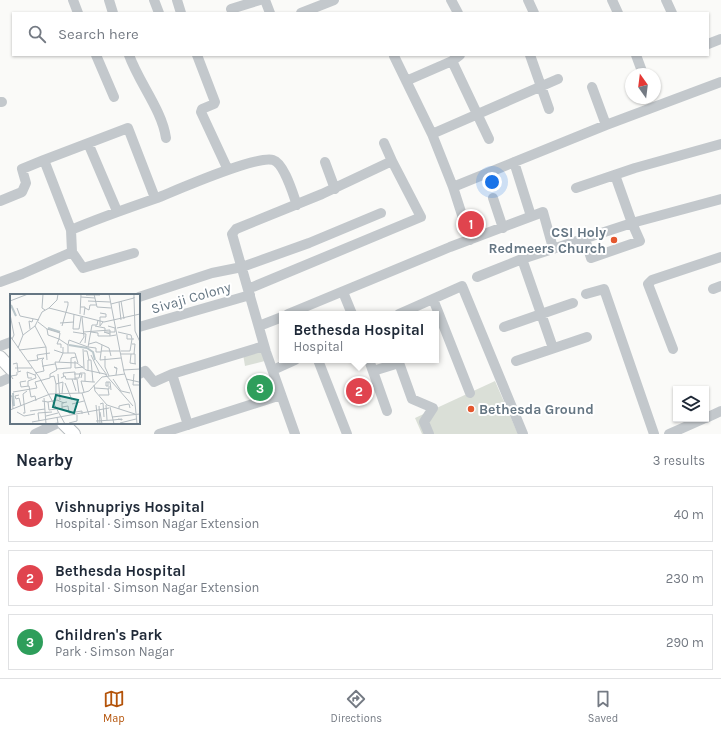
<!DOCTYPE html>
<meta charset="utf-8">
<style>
body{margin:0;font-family:Karla,sans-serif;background:#f2f2f3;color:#1f2937}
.controls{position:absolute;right:12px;bottom:12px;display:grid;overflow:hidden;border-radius:0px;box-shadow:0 1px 3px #0004}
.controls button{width:36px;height:36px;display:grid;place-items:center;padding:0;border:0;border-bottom:1px solid #e0e1e3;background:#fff;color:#1f2937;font:20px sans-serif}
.compass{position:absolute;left:625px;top:68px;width:36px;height:36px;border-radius:50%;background:#fff;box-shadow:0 1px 3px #0004;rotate:346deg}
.you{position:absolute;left:492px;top:182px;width:14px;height:14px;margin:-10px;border:3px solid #fff;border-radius:50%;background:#1a73e8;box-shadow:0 0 0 6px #1a73e833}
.badge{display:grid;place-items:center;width:26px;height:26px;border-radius:50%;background:#b45309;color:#fff;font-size:13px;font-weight:700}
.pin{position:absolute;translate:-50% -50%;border:2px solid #fff;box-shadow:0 1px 4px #0006}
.popup{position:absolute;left:279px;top:311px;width:160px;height:52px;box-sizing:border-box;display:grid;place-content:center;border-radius:0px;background:#fff;filter:drop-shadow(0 1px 3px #0005);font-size:13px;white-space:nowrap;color:#747a83}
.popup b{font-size:15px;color:#1f2937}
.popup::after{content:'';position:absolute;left:50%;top:100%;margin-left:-8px;border:8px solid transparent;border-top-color:#fff}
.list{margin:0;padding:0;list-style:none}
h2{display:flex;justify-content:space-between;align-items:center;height:52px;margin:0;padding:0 16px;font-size:17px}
h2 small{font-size:13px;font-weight:400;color:#747a83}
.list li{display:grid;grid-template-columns:26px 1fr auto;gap:12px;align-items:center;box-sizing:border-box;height:56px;margin:0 8px 8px;padding:0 8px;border:1px solid #e0e1e3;border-radius:0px}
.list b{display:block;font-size:15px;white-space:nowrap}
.list p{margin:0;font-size:13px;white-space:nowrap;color:#747a83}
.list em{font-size:13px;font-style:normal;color:#747a83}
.icon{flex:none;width:22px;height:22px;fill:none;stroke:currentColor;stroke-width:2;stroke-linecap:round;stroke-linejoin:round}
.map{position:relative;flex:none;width:721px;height:434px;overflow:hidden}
.search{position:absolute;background:#fff;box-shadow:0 1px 3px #0004;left:12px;right:12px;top:12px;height:44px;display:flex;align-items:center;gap:10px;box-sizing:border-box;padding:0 14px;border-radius:0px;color:#747a83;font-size:15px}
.sheet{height:244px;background:#fff}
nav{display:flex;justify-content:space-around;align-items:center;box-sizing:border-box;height:56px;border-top:1px solid #e0e1e3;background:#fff;font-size:11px;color:#747a83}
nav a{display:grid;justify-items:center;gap:2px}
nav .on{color:#b45309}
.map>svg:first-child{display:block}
.green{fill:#dadfd7}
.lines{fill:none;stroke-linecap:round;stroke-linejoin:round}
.major-casing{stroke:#b5babe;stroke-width:14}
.minor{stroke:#c3c8cc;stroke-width:10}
.major{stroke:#fff;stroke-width:12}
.poi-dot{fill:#e4572e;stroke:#fff;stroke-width:1.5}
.labels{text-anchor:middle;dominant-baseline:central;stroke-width:4;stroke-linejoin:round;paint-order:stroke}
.poi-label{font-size:14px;font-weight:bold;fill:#657683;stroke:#fff;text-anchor:end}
.street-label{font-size:14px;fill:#657683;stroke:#fff}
.inset-river{fill:none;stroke:#bbc7cb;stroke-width:2}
.inset-road{fill:none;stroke:#b5bdc2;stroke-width:1}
.view{fill:#0f766e;fill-opacity:0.15;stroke:#0f766e;stroke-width:2}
.inset-edge{fill:none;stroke:#657683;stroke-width:2}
</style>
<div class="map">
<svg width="721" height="434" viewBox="0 0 721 434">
<rect width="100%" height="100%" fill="#fafaf8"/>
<path class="green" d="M262,348L265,361L245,366L243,354Z
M268,380L271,390L251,397L249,385Z
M495,381L518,434H422L415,418Z"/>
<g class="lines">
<g class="major-casing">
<path id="major" d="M0,357L11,369
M63,423L74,434"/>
</g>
<path class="minor" d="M73,0L78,13
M109,0L113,13
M154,0L159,13
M177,0L181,13
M265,0L270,13
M451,0L458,13
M528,0L534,13
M612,0L618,13
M666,0L672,13
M231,9L260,0
M301,13L334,0
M708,44L721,39
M96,55L114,97
M129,55C139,83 162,110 166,138
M197,55L215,102L214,104L202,109L201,112L228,170
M460,55L452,61L489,139
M530,55L549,109
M636,55L643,74
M394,56L432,134L453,187L470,240
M406,81L452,61
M592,87L606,125
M0,102H2
M432,134L558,79
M88,143L117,211
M44,160L128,128L155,198
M325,162L335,189
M514,162L531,216
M615,175L632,223L721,199
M453,187L606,125L721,82
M576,188L635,168L721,144
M493,198L503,228
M0,201L22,192L26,183L22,169L44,160L71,230C99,218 128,208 157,198C177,190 256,155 273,160C284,163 293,194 297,205
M71,230L72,252L83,268L134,253
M522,259L553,348
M477,277L522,259L632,223L640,241L591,258L585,239
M0,282L22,274L72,252
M248,289L421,217L392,161
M713,289L721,286
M343,292L352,314
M586,294L604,289L654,434
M139,297L212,273L242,267L309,243L381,213
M433,299L470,393
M288,314L450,247L543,212L553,248
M399,314L462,286L523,434
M259,326L282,317
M139,327L250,295
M504,327L573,303
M0,346L11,342
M673,349L648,284L652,280L721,257
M318,360L347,434
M369,360L387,411
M398,360L412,399L433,408L424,422L429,434
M516,361L587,337
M273,370L295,360
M373,371L399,363
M139,374L145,371L154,382L172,374L264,346
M172,374L188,425
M0,382L11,377
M706,418L721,411
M35,434L58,423
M159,434L281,395
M295,434L266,352L232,234L236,229L322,194L392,161L384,143
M669,434L703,419"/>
<use href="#major" class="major"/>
</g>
<g class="poi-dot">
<circle cx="614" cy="240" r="4"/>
<circle cx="471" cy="409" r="4"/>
</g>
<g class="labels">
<g class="poi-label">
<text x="606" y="232">CSI Holy<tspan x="606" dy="16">Redmeers Church</tspan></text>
<text x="479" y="409" text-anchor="start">Bethesda Ground</text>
</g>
<g class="street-label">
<text transform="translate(191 298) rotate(-16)">Sivaji Colony</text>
</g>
</g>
<g transform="translate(10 294)">
<rect width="130" height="130" fill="#fafaf8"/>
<path class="inset-river" d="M1,11L6,22M38,34L50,38M59,51L77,54M77,54L83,58L85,66M3,99L4,112"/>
<path class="inset-road" d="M33,0L32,14L35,16M84,0L87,13L101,14M99,0L114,78L125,109L127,130M76,1H90M71,3L85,4M124,3L125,37L130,48M0,7L18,0M78,7L100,8M111,7L114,25M109,8L111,26M101,10L124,4V0M70,13H75L74,21M7,14L10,22L29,26M39,14L47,6L48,0M75,14L79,16L80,11H86M90,19L96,20V23H90V32L93,28M0,20L4,41L2,45M64,20L63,35H69L71,23M70,20L71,0M9,28L13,41M28,28L37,35L38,41L49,45L50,39L37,35M50,29L64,28M52,32L58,11V8H54M85,32L95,34V37M98,32L105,34V38H94L100,40M107,34L121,31M20,35L19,27L22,28L23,25M63,38L76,40L75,49M73,38L100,36V42L106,41M81,38L88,39V42H100M108,38L121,41L122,45H117V41M0,42L29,83L55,130M70,49L74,43L72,23M79,50L86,48L99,54L101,62M122,50H125L124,60M58,51L59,46L78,53L82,31H87L88,26M92,51L90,66L111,64M36,53L37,66M78,53L86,54V58H91M8,54L13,41L25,32L32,18L39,14L94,28L130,20M51,54V50H47L49,45L58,51V59M73,55L74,74M9,56L36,53L25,32M44,56L53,59V53M74,57H77L79,66M91,57H110M111,57H120L122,45H124M111,60H125V70M121,60L120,69L126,70M81,61L90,80M95,62V73L99,82M28,65L34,64L32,66L33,73M86,66L97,81M18,67L28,66L27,61L40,59M65,67V74L73,73M49,68L53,59H65L68,69M3,70L7,69L8,78L11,77M5,74H22M59,74H61V64L66,63M46,75L59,74M113,76L130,75M78,77V66H81L83,88H85M25,79L34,77L33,72L45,70M48,80L50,106M64,80H72L71,84M124,80L123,91H129M106,81L107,74L104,73L107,75M40,83L44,82L46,90M54,83L53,79L65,78V86M22,84H18L17,78L25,81M51,84L55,82L56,85H67L69,99M65,84H69L70,79H75V87M3,85L1,82L7,81V78M62,85L66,97M103,85L111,97L120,99M116,85L129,88M16,87L10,88L11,93L19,92L21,103L25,102L26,107M98,88V92H96V88H100L101,96M55,89L62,106M84,91L85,97L97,111L125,120M18,92V87L26,84L25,80M85,94L99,95V92M3,98L27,94L25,88L40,84V80L47,76L45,68L67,69L76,76L95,80L123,112M74,98L71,87L83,88M72,99L79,121M46,100V90L53,88L52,100M9,101L5,102L6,105L9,104L11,112M89,101H99L98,95M0,102H2L3,115M34,104L36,130M32,107L38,108L39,116L46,115M38,108L47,106L54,109M62,110L74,107M90,110L93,109L94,123M86,111L88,130M96,111L97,126M89,112L90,130M52,113L58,112L59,119L72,117V120M100,113L104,130H110M109,115V112L113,111L119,110L120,114M0,116L40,100L72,99L79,97L92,83L115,80M52,116V109L57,108M20,117L35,115M7,118L14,122L25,120M90,118L92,130M13,119H15L13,100L17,97M36,122L48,119M102,123L130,120M103,126L112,125V126L108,125M29,127L28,119L42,118M86,127L103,126M22,128L99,114M59,129L67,127V121M110,129L126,125M41,130L48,129L47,123"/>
<path class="view" d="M46,101L68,106L64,119L43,113Z"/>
<rect width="130" height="130" class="inset-edge"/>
</g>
</svg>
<div class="controls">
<button><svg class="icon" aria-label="layers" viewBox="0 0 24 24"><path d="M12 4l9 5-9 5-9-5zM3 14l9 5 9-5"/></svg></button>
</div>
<svg class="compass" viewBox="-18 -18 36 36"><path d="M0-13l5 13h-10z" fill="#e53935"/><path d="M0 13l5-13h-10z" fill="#747a83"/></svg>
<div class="you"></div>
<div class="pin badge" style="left:471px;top:224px;background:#e0444e">1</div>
<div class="pin badge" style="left:359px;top:391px;background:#e0444e">2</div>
<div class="popup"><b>Bethesda Hospital</b>Hospital</div>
<div class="pin badge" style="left:260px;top:388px;background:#2e9e5b">3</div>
<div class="search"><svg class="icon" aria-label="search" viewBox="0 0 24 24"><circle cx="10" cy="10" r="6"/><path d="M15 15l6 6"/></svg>Search here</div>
</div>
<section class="sheet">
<h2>Nearby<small>3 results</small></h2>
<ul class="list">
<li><span class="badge" style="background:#e0444e">1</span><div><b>Vishnupriys Hospital</b><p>Hospital · Simson Nagar Extension</p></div><em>40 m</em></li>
<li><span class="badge" style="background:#e0444e">2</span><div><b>Bethesda Hospital</b><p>Hospital · Simson Nagar Extension</p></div><em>230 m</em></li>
<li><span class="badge" style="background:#2e9e5b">3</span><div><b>Children's Park</b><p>Park · Simson Nagar</p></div><em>290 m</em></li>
</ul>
</section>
<nav>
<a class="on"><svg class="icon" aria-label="map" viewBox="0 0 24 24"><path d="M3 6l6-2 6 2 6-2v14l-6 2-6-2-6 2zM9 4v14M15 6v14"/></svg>Map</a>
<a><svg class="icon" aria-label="directions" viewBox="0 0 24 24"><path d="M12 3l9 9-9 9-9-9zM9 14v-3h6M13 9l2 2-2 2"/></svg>Directions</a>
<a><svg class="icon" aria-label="saved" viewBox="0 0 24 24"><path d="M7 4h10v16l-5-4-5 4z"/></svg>Saved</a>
</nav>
